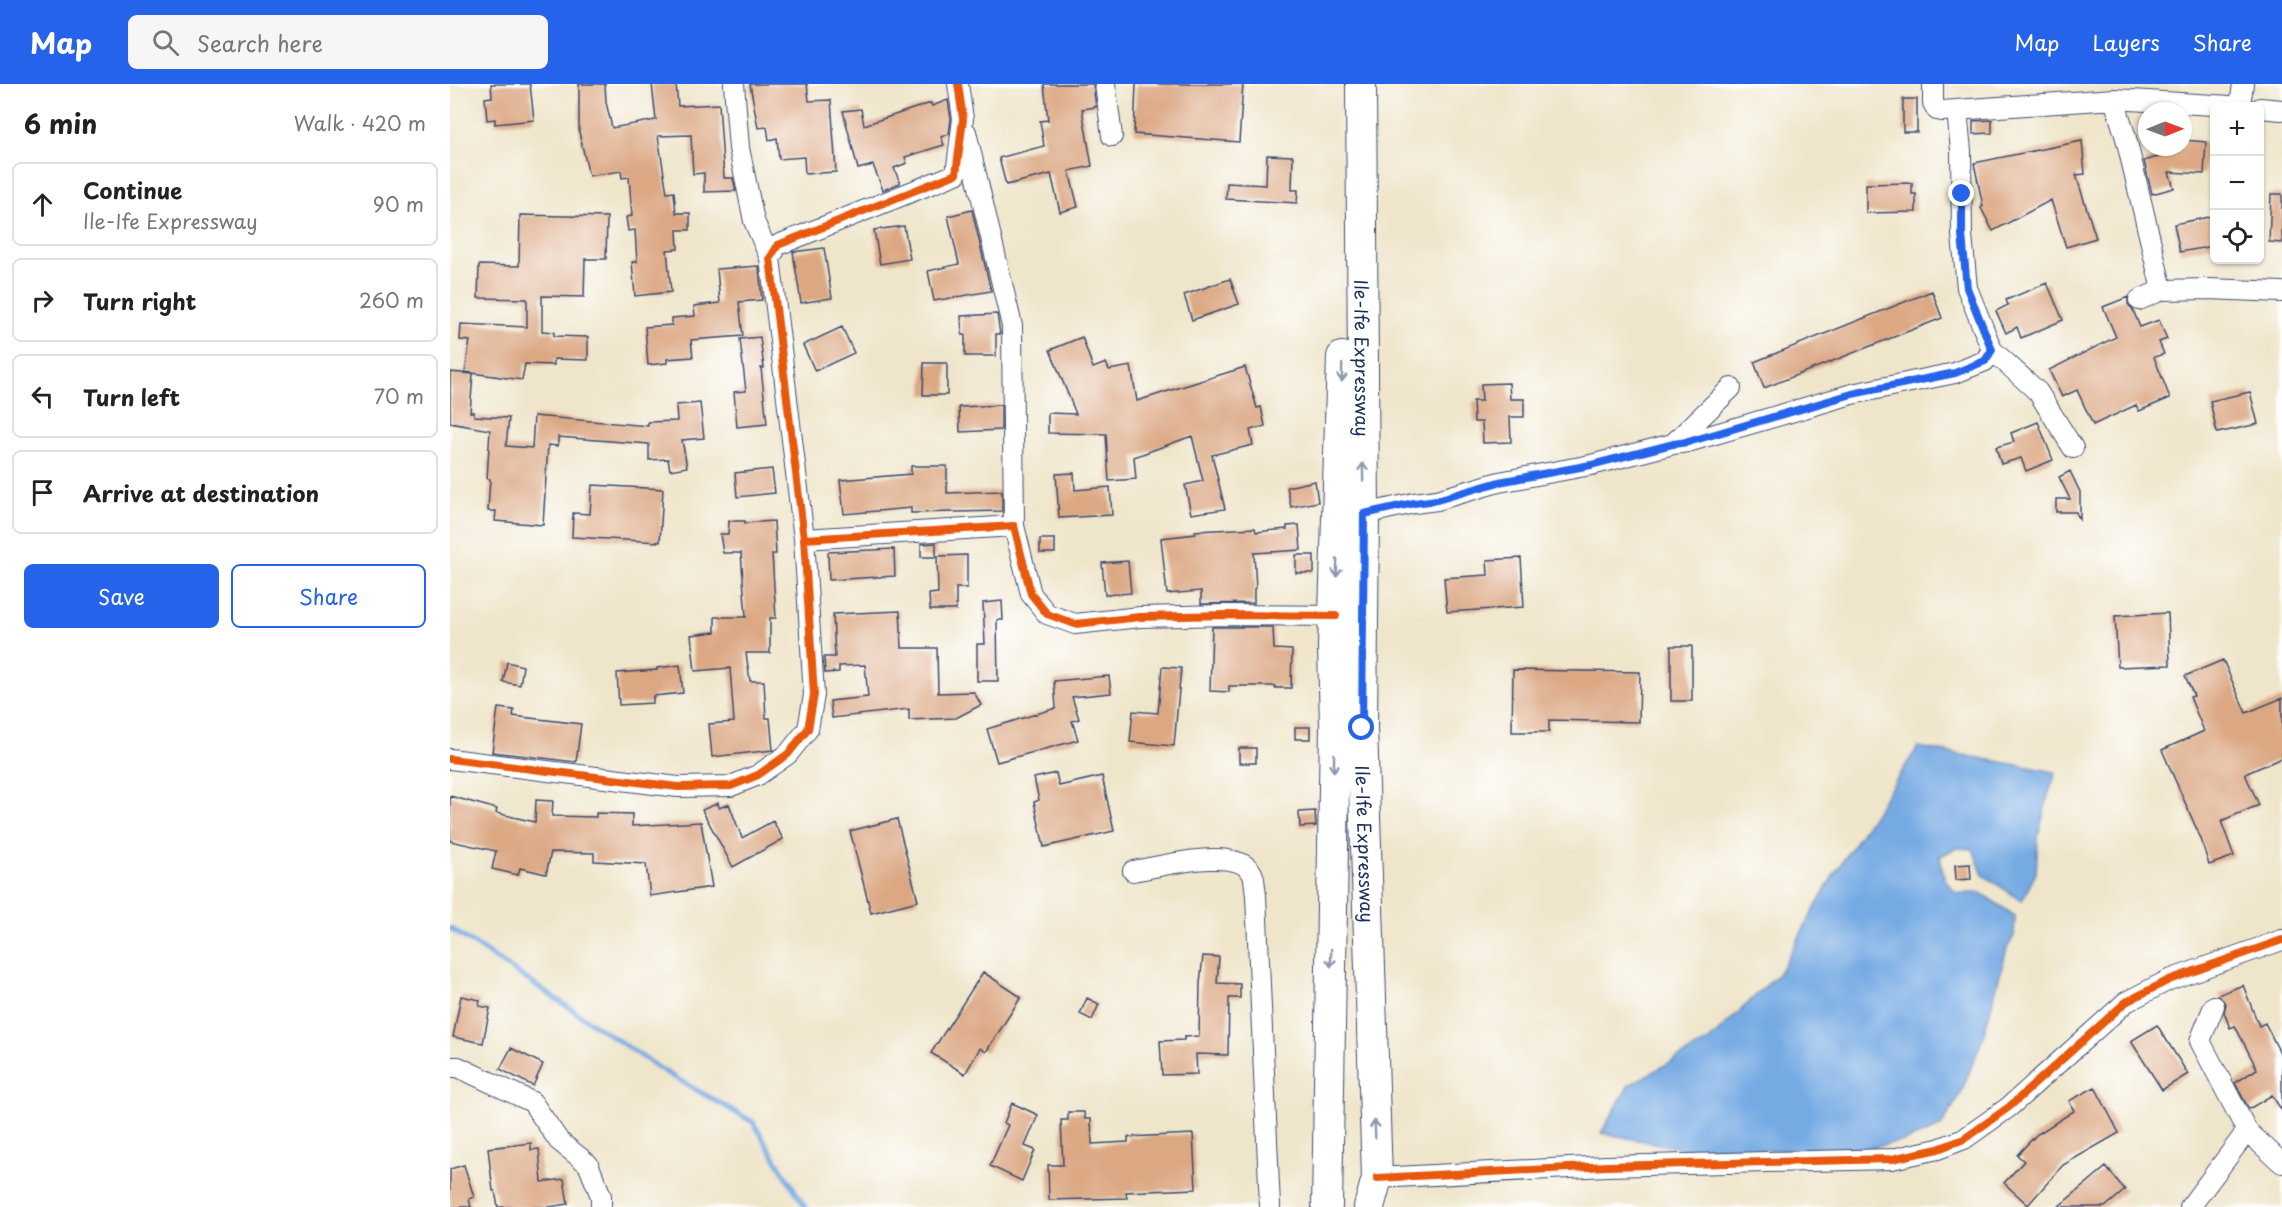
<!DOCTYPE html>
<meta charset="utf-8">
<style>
body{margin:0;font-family:"Playpen Sans",sans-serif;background:#f6f6f6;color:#222}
.controls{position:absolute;right:18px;top:18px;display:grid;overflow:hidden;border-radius:9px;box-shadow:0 2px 4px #0004}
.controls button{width:54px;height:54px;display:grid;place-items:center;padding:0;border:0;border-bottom:2px solid #e0e0e0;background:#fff;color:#222;font:30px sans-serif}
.compass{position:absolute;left:1688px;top:18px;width:54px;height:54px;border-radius:50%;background:#fff;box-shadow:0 2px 4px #0004;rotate:89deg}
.stop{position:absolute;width:18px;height:18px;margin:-14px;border:4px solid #2563eb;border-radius:50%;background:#fff}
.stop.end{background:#2563eb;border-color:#fff;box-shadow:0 2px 6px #0008}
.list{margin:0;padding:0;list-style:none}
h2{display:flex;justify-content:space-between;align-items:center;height:78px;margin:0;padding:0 24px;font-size:26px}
h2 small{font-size:20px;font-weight:400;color:#767676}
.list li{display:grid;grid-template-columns:39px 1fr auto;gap:18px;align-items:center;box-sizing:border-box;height:84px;margin:0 12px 12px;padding:0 12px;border:2px solid #e0e0e0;border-radius:9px}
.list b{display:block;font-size:22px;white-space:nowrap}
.list p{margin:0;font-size:20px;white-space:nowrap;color:#767676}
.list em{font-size:20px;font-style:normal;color:#767676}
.actions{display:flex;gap:12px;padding:18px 24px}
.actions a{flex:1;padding:14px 0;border:2px solid #2563eb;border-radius:9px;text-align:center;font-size:21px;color:#2563eb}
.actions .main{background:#2563eb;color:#fff}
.icon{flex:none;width:33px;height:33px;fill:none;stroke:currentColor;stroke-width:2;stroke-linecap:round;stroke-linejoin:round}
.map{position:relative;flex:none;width:1832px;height:1123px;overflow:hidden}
header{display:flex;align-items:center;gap:36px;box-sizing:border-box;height:84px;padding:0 30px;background:#2563eb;color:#fff}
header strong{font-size:28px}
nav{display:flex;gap:33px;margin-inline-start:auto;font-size:21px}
.search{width:420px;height:54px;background:#f6f6f6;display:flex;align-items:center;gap:15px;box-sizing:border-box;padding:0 21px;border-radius:9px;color:#767676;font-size:22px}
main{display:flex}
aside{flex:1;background:#fff}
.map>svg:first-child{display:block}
.water{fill:#76aae3;stroke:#486ca0;stroke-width:1.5}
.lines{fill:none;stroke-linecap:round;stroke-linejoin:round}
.stream{stroke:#76aae3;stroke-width:5}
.building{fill:#dca884}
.street-casing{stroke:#3b4a6e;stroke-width:22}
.primary-casing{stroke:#3b4a6e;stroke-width:32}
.street{stroke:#fff;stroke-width:20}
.primary{stroke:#fff;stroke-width:30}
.cycleway-casing{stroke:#fff;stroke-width:11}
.cycleway{stroke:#e8590c;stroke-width:8}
.oneway{stroke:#8d97ae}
.route{stroke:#2563eb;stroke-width:8}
.labels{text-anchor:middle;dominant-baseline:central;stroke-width:4.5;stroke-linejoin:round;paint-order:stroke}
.street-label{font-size:18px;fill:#1b2f5e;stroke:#fff}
</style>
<header>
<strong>Map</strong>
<div class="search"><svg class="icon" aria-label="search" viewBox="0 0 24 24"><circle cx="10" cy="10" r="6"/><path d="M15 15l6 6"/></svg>Search here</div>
<nav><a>Map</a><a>Layers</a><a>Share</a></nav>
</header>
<main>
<aside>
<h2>6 min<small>Walk · 420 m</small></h2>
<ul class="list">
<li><svg class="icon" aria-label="ahead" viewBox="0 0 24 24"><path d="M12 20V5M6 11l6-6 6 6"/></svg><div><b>Continue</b><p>Ile-Ife Expressway</p></div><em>90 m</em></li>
<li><svg class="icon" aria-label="right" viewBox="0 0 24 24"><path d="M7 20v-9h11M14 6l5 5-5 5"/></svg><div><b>Turn right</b></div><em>260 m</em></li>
<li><svg class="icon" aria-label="left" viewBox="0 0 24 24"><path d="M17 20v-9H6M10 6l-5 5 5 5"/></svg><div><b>Turn left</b></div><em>70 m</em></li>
<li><svg class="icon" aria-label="arrive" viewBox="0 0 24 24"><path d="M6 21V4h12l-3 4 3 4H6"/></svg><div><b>Arrive at destination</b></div></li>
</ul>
<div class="actions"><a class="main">Save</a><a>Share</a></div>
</aside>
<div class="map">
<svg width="1832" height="1123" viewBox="0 0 1832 1123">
<rect width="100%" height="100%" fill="#fff"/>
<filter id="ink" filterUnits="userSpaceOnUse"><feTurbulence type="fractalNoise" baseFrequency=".0167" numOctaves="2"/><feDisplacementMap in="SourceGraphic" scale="12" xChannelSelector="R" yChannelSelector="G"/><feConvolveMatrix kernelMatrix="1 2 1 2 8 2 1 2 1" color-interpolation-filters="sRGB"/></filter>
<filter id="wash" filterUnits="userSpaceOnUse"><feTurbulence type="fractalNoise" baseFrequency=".008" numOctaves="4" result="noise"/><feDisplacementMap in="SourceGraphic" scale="24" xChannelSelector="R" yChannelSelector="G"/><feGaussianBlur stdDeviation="1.35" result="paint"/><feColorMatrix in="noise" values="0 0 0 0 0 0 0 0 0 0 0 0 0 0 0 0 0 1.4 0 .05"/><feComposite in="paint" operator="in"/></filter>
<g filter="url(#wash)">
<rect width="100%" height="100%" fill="#efe5ca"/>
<path class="water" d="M1468,663L1606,688L1598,711L1588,753L1586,789L1572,817L1533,791L1523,765L1507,764L1490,772L1494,794L1506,809H1531L1565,832L1564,852L1557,864L1533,953L1511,1009L1491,1043L1458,1056L1413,1065L1354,1066L1234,1065L1151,1049L1179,1001L1259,957L1329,889L1383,792Z"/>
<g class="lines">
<path class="stream" d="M0,844L215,988L303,1038L355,1123"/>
</g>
<g id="blocks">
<path class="building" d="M41,0H80L84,36L45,40V35L37,36L35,14L42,13Z
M129,0H155L156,18L162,44L206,36L202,0H226L228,22L269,20L274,94H283L286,107L254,108V89L243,90L241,51L208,52L217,109L224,108L226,129H240V146H227L228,165L217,166L221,208L185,212L182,178H187L185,146L178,147L176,133L182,132L179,93L172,94L171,87L139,92L129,48Z
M300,0H357L359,17L381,16L386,88L355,90L354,73L329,75L327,54L319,56L317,43L308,44Z
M594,0H643L646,23L632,25L642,82L619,87L628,123L610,128L601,90L556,101L549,74L594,62L590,37L598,36Z
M686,0H793L789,58L684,50Z
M1453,15H1467V48H1453Z
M498,16L501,35L499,50L491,53L494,61L455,73L457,79L444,84L450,99L433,106L423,81L408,85L393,27L411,25L414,41L481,19L482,22Z
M1542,36V49L1523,50V37Z
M1733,56L1756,58L1754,90L1719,88L1724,104L1702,110L1694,77L1729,67V63H1733Z
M1632,57L1635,90L1626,91L1646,154L1616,163L1601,116L1543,147L1531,124L1533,122L1524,79Z
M817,71L843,72L842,106H848L847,119L776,115L777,99L816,101Z
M1462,99V110H1466V128L1416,129V100Z
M1821,110H1832V159L1819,158Z
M522,126L541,207L484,217L478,187L509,180L498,132Z
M70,131L157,133L156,175H135L134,213L92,212V247L104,248V252L138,253V276L104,275V281L75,280L72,296L15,288L20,257L10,256L11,240L77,243V215L28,214L29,181L69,182Z
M1764,132V162L1730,168L1724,140Z
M454,142L460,175L430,180L424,146Z
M374,164L382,214L351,219L343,168Z
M309,182L312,216L289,218L293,252L241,256L243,273L217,275V279L198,281L195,243L222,241V234L245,232L244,222L270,219L267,185Z
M780,195L789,220L742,236L734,211Z
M1597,199L1613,236L1571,254L1567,243L1556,249L1546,227L1558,221L1556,216Z
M1482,207L1492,234L1314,304L1304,278Z
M1678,213V220L1683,226L1690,243L1709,236L1717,255L1709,258L1714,270L1704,273L1720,314L1689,327L1686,321L1643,341L1627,306L1612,313L1599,286L1666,253L1653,223Z
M547,230L550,250H546V272H515V251H512L511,232Z
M392,243L404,269L365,287L353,261Z
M310,253L314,284H311L317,340L287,343L284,308L296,307L290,255Z
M632,253L643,284L656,279L659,286L681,282L687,317L795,283L807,324L811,323L815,342L800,346L803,361L762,371L775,425L741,430L735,401L753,397L742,352L684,373L686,395L659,397L656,350L598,349V329L626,330L600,266Z
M474,279H497V311H473Z
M0,288L23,290L20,328H24V332L59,334L56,362L82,364L84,332L198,342V338L227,337L226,321L250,319L254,354L232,356L237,383L220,386L218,375L199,376V360L108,353V362L98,361L93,441L45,437L46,427H38L40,395H37L40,346L0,339Z
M1059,299L1060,315H1074V333H1060L1061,358L1033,359L1032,338H1024L1023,317H1032L1031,300Z
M1800,308L1808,340L1767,349L1760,317Z
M551,321V346L510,348L509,323Z
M1588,338L1603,376L1576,387L1571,374L1551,380L1546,363L1564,358L1561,349Z
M461,382H497V409L552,407V427L461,429V424L394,430L390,396L461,390Z
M322,385L325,409L287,413L285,389Z
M1620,387L1630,408V437L1626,428H1606V415H1620L1609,393Z
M624,389L625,406L660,403L662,431L609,434L606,390Z
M865,397L868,418L841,423L837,403Z
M142,401L213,405L210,458L122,453L123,429L140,430Z
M279,437H295V439L324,437L326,470H322L326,534H320V569H296L300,597H314L316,634H320L323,666L262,673L259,640L284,638L280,584L245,587L241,551L265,548V533H296L291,469H273L270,450H278Z
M849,441L851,466L804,469L806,504L804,505V519L751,520V507L717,510L711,454L746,450L745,447L805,444L806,448L837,445V442Z
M590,455H605V469H590Z
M486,459V473H471V460Z
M444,465L445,492L379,496L378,468Z
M517,471V504H506V526H480L479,510L488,509L487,472Z
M846,471H864V489H846Z
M1071,474L1074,523L997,528L994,494L1038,491L1037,476Z
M678,477L681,509L655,511L652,479Z
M552,517L553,536H547L548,597H527V560H535L533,519Z
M450,527L452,564H487L488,609L524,608L531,621L506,634L459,636V625L382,634L380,617L418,613L415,581L389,582V588L375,589L374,573H385L383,530Z
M1718,529L1720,581L1668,583L1665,532Z
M762,543H823L824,565L842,566L841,604H825V602H779V608L760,607Z
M1221,562H1242V617H1221Z
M1773,576L1796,629L1832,614V674L1795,690L1809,721L1771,737L1784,772L1759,781L1751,755L1712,666L1754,647L1740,613L1744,612L1735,592Z
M57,578L73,582L70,601L53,598Z
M230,581L233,609L203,612V619L169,621L167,589L207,586V584Z
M712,583L731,584L724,662L680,658L683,627L708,629Z
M1063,586L1190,588L1189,638L1099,636V648H1062Z
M659,592L661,609L622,613L629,635L622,637L628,656L547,678L537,645L606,624L604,597Z
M48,624L64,626L63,632L131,640L126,678L42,668Z
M845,643H860V655H845Z
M789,664H806V679H789Z
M606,689L609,702L652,692L664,747L594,763L584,718L589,716L584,694Z
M0,712L47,725L46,729L85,738L86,716L103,717L102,732L146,733V729L182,730V742L251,738L262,803L200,812L196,780L144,777V769L101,768L96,790L70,784L68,791L42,785L46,767L0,757Z
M268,719L269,724L279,720L292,754L323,737L333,755L283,783L252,726Z
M865,727L866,742L850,743L849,728Z
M447,735L468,817L421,829L400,747Z
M1520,780L1521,795L1506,796L1505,781Z
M753,872L769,873L767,899L790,900V914H779L778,971L746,970L747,990L712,991L710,957L734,956V953L749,952L750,899Z
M533,888L571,913L536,968L530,964L515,990L481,969Z
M1793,901L1809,942L1815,939L1832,973V1027L1822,1011L1799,1025L1785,999L1807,985L1785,942L1780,944L1774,928L1776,920L1768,911Z
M11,912L30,916L29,922L40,924L33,959L3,953Z
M637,914L649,920L642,936L630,930Z
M1707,941L1738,990L1712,1006L1681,957Z
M61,964L93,980L83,1002L50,985Z
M1645,1003L1669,1049L1613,1081L1578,1121L1554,1099L1574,1077L1567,1071L1586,1051L1624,1027L1619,1017Z
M562,1019L588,1031L575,1062L585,1066L572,1097L540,1082L558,1041L554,1039Z
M618,1028H634L635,1035H641L642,1060L678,1058V1053L743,1050L746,1105L676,1108L677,1114L599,1116L598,1081H613L611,1036H618Z
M81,1059V1066L89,1065L92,1098L114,1095L118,1120L99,1123H48L45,1107H43L38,1064Z
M14,1081L24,1113L19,1115L21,1123H0V1085Z
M1656,1083L1675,1106L1655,1123H1608Z"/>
</g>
</g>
<g filter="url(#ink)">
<use href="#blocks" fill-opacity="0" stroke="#3b4a6e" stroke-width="1.5"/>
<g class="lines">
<g class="street-casing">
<path id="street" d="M284,0L289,64L304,137L320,174
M655,0L662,52
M1483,0V19L1487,26L1492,27L1664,15L1780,22
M1664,15L1676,54L1712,206
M1790,22L1793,0
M1810,24L1832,26
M516,48L562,242L564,442
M1689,216L1712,206L1759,205L1832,208
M1542,266L1588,308L1623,364
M1223,360L1238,358L1402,310L1505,289L1535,277L1542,266L1517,204L1512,151L1511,67L1507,26
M914,430L964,419L987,416L1049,398L1141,381L1223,360L1281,304
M354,455L564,442L581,510L597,530L625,540L690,533L776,531L886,532
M0,675L228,703L281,702L308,691L338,670L358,645L364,611L354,455L320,174L328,161L506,90L513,35L508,0
M683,787C709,783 787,761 802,789C805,794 805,806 806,812L820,1123
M1764,922L1750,957L1797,1047L1832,1079
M0,983H8L82,1018L109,1057L138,1080L151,1112V1123
M927,1094L1157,1082L1442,1075L1488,1065L1514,1055L1559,1023L1676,918L1719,896L1832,856
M1740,1123L1797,1047"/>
</g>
<g class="primary-casing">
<g id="primary">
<path id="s1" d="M911,0L914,430L912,643L927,1094L919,1123"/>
<path d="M877,1123L885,643L883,563L892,273"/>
</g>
</g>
<use href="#street" class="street"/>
<use href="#primary" class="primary"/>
<g class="cycleway-casing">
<path id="cycleway" d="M354,455L564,442L581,510L597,530L625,540L690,533L776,531L886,532
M0,675L228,703L281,702L308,691L338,670L358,645L364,611L354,455L320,174L328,161L506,90L513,35L508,0
M927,1094L1157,1082L1442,1075L1488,1065L1514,1055L1559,1023L1676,918L1719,896L1832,856"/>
</g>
<use href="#cycleway" class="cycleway"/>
</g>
<defs><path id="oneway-shaft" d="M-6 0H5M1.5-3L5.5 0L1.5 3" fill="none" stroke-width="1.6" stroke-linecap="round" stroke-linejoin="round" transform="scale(1.5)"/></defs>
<g class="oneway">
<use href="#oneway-shaft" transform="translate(892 289) rotate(91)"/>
<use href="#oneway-shaft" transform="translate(913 388) rotate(-91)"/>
<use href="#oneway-shaft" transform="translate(887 484) rotate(91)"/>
<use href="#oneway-shaft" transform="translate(884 679) rotate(91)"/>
<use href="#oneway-shaft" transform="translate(881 874) rotate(91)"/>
<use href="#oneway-shaft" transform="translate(925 1045) rotate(-92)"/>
</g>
</g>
<g class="lines" filter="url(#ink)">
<path class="route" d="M912,644L914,430L964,419L987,416L1049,398L1141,381L1223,360L1238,358L1402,310L1505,289L1535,277L1542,266L1517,204L1512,151V110"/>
</g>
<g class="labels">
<g class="street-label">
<text stroke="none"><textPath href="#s1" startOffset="274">Ile-Ife Expressway</textPath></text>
<text stroke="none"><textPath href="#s1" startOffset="760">Ile-Ife Expressway</textPath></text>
</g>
</g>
</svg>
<div class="controls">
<button>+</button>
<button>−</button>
<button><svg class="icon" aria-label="locate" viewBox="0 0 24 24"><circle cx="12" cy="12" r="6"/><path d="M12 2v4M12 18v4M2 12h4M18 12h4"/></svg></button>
</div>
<svg class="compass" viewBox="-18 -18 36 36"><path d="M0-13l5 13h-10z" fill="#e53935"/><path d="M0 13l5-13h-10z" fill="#767676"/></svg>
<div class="stop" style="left:912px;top:644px"></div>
<div class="stop end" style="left:1512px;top:110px"></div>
</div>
</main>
